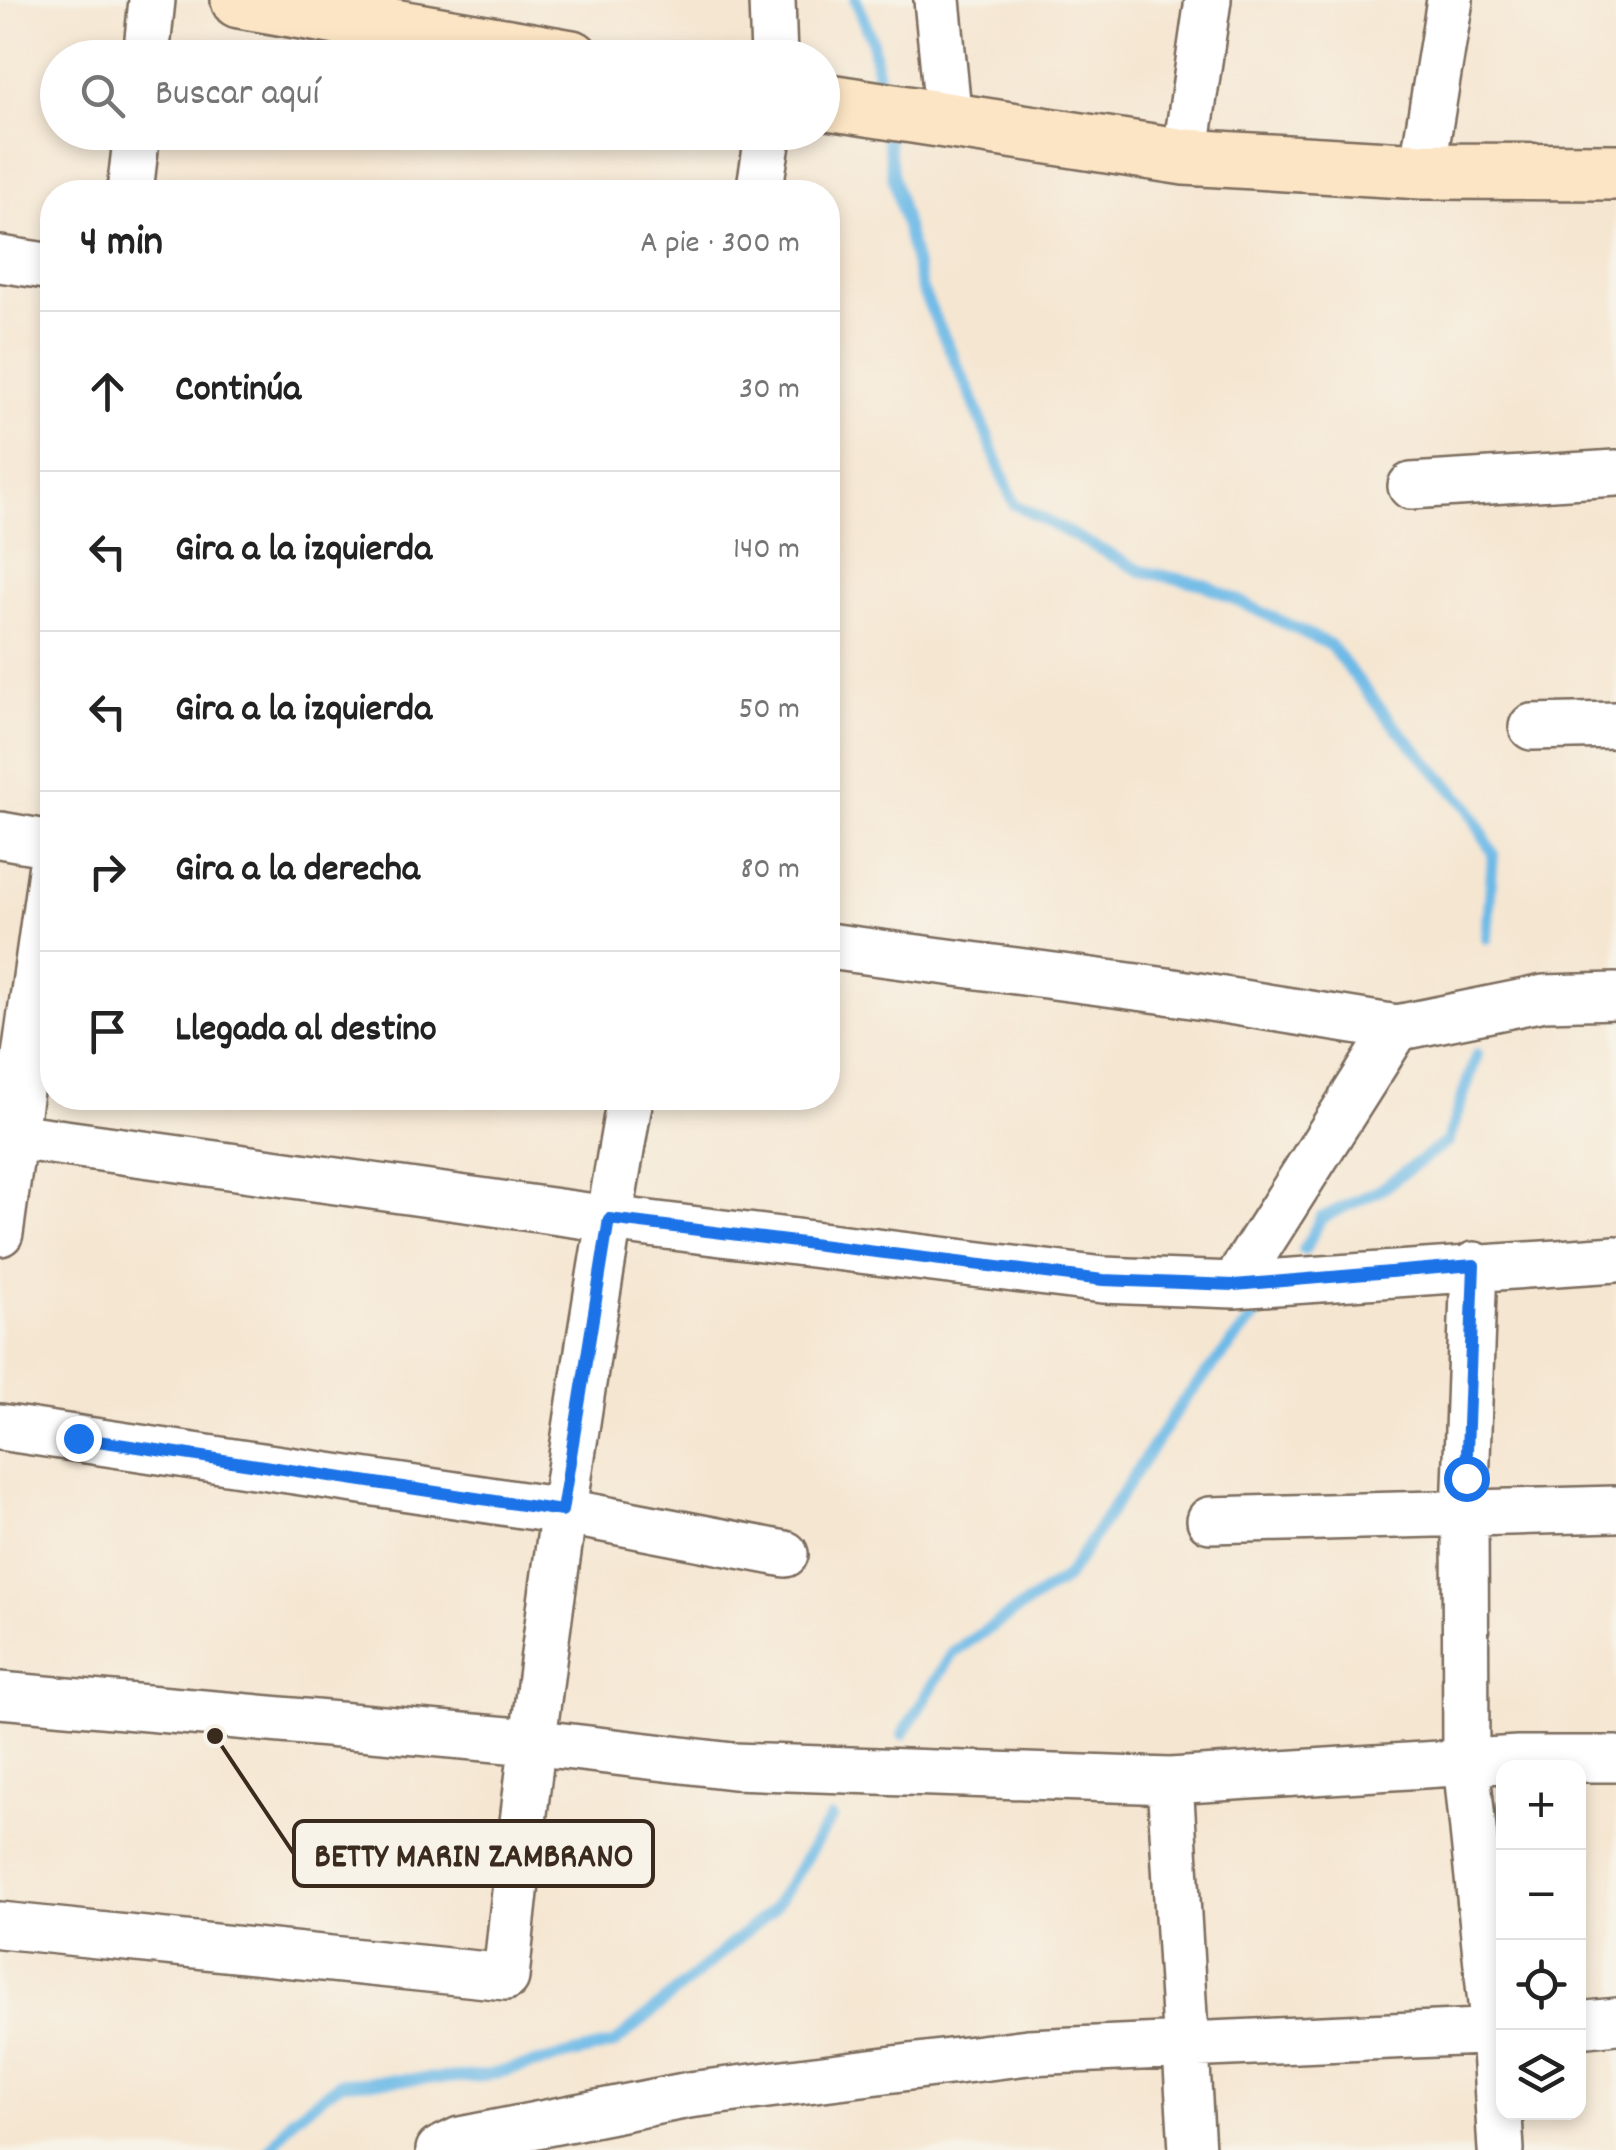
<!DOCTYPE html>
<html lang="es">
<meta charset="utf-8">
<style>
body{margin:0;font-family:Dekko,sans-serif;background:#f2f2f2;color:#222}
.controls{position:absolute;right:30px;bottom:30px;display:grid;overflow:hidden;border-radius:20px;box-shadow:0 5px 15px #0003}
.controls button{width:90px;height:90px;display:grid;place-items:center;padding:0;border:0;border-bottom:2px solid #e0e0e0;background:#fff;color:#222;font:50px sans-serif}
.stop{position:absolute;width:30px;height:30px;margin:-22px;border:8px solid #1a73e8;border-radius:50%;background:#fff}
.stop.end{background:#1a73e8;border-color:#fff;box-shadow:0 2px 10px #0008}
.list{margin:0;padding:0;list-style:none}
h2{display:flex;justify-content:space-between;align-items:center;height:130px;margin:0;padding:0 40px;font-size:42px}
h2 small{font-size:32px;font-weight:400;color:#767676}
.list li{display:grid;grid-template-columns:65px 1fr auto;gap:30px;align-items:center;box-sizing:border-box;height:160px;padding:0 40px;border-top:2px solid #e0e0e0}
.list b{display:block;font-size:38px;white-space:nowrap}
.list em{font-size:32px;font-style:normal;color:#767676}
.icon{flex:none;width:55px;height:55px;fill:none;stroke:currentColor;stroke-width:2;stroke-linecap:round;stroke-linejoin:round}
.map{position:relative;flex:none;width:1616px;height:2150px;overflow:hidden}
.search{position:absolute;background:#fff;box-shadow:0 5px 15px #0003;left:40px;top:40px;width:800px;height:110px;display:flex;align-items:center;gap:25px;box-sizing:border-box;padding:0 35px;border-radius:55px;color:#767676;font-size:38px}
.panel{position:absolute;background:#fff;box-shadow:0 5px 15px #0003;left:40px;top:180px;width:800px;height:930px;border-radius:40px}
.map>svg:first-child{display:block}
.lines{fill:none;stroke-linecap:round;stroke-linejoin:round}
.stream{stroke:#6dbae7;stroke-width:12}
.street-casing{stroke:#7c6c5d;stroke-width:50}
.secondary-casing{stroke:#7c6c5d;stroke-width:60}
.street{stroke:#fff;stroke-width:45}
.secondary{stroke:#fce5c4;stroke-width:55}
.route{stroke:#1a73e8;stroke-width:12}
.leader{fill:none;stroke:#3b2a1e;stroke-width:4}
.callout-dot{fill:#3b2a1e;stroke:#f7f3e8;stroke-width:4}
.callout{fill:#f7f3e8;stroke:#3b2a1e;stroke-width:4}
.callout-label{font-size:35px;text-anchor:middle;font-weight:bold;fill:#3b2a1e}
</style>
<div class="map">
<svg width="1616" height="2150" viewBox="0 0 1616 2150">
<rect width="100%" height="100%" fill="#f7f3e8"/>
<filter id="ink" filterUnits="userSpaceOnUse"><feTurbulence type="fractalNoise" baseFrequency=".01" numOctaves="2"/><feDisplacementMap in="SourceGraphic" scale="20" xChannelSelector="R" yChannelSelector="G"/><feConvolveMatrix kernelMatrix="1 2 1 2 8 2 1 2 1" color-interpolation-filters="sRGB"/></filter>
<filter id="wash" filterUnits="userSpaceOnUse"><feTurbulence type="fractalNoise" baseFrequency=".0048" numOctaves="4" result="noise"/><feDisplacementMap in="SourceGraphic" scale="40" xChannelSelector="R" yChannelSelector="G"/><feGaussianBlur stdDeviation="2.25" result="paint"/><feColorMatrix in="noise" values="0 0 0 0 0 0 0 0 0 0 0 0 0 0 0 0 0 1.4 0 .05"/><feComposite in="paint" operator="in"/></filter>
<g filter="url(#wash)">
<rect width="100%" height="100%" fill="#f5e6d1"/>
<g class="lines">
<path class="stream" d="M856,0L872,40L881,99
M885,123L893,176L922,290L971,395L1014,504L1141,571L1203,584L1330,645L1386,716L1468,807L1493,854L1487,938
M1304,1250L1321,1218L1378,1191L1448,1141L1477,1054
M903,1734L953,1652L1067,1577L1181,1404L1260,1310
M270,2150L293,2118L340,2083L484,2076L614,2044L774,1908L831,1818"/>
</g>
</g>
<g filter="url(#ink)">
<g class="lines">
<g class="street-casing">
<path id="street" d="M772,0L774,58
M937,0L949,121
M146,58L152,0
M1185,157L1208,0
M1422,171L1450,0
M130,192L137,132
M759,192L769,132
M0,259L52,267
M1411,486L1616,473
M1532,727L1616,725
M0,835L52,844
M828,946L1167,991L1397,1028L1544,998L1616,996
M0,1134L609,1219L1103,1280L1234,1285L1616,1259
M0,1233L52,864
M1474,1265L1465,1513L1466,1762L1494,2032L1501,2150
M1234,1285L1397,1028
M0,1427L562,1511L785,1554
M1210,1520L1616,1509
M0,1695L530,1742L733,1766L1170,1781L1518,1759H1616
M1170,1781L1192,2150
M0,1925L506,1977C536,1682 579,1390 630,1098
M1578,2025L1616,2021
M439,2150L460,2140L689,2095L1028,2052L1504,2031"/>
</g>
<g class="secondary-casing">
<path id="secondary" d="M239,0L572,58
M822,101L1185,157L1422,171L1616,172"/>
</g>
<use href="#street" class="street"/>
<use href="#secondary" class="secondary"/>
</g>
</g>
<g class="lines" filter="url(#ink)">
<path class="route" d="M78,1438L562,1511L609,1219L1103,1280L1234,1285L1474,1265L1466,1478"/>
</g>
<path class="leader" d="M215 1736L294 1854"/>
<circle class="callout-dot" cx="215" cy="1736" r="10"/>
<rect class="callout" x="294" y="1821" width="359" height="65" rx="10"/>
<g class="callout-label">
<text x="474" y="1866">BETTY MARIN ZAMBRANO</text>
</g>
</svg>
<div class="controls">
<button>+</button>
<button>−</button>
<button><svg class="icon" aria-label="locate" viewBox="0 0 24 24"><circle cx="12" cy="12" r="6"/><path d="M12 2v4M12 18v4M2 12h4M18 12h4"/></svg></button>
<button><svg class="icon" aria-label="layers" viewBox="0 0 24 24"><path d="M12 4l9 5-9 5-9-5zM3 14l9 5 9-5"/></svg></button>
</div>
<div class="stop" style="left:1466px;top:1478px"></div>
<div class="stop end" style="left:78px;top:1438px"></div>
<div class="search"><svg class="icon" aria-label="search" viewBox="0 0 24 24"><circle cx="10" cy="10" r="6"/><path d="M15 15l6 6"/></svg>Buscar aquí</div>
<section class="panel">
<h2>4 min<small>A pie · 300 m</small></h2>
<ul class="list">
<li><svg class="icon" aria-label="ahead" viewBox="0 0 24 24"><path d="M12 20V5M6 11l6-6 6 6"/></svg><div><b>Continúa</b></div><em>30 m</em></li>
<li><svg class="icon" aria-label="left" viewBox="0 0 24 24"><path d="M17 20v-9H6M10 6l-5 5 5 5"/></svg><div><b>Gira a la izquierda</b></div><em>140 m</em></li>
<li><svg class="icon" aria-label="left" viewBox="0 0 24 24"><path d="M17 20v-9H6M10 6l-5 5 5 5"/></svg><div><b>Gira a la izquierda</b></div><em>50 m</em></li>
<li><svg class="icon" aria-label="right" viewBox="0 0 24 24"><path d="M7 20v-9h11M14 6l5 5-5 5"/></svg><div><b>Gira a la derecha</b></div><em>80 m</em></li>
<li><svg class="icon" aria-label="arrive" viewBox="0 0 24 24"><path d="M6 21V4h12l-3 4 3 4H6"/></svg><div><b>Llegada al destino</b></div></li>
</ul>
</section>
</div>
